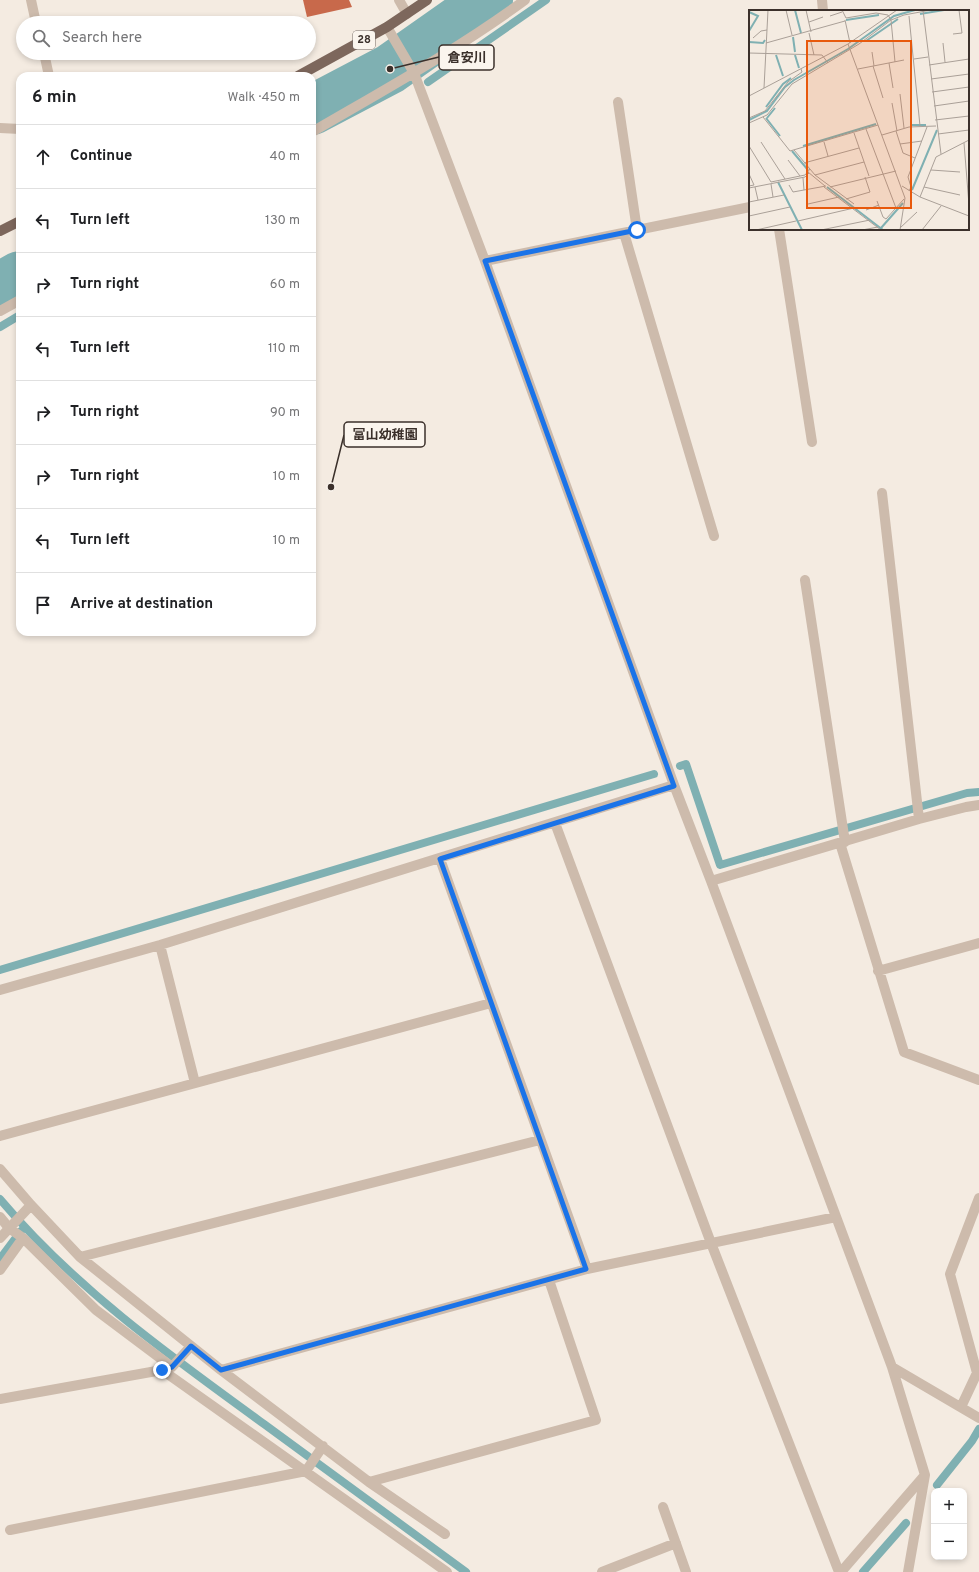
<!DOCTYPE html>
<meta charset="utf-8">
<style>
body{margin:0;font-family:Overpass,"Noto Sans JP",sans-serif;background:#f6f6f6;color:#202124}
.controls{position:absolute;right:12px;bottom:12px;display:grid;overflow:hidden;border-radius:8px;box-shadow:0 2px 6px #0003}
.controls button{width:36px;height:36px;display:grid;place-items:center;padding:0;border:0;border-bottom:1px solid #e0e0e0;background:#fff;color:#202124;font:20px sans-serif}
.stop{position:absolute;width:12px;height:12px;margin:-9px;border:3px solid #1a73e8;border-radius:50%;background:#fff}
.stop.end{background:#1a73e8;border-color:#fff;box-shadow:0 1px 4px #0008}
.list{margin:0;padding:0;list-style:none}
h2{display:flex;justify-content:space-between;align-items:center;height:52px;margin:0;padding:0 16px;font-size:17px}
h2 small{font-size:13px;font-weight:400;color:#757577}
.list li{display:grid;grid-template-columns:26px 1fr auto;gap:12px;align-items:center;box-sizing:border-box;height:64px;padding:0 16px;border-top:1px solid #e0e0e0}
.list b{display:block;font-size:15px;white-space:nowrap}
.list em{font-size:13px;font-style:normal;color:#757577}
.icon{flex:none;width:22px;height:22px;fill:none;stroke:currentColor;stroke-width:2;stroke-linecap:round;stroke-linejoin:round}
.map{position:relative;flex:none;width:979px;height:1572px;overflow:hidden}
.search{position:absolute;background:#fff;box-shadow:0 2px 6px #0003;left:16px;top:16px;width:300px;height:44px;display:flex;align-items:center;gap:10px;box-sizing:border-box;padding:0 14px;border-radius:22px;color:#757577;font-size:15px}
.panel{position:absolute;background:#fff;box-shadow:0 2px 6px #0003;left:16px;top:72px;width:300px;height:564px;border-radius:12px}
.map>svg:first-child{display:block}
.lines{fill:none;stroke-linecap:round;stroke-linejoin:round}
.stream{stroke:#7fb0b2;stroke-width:8}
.river{stroke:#7fb0b2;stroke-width:50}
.building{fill:#c8694b}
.lane{stroke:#cdbbac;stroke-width:10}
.street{stroke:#cdbbac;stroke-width:10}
.primary{stroke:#7d675c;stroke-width:10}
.route{stroke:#1a73e8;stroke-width:5}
.labels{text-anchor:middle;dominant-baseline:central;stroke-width:3;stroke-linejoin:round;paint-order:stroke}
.shield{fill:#fbf5ee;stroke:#756b66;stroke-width:1}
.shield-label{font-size:11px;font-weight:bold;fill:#3b302b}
.inset-river{fill:none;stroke:#7fb0b2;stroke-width:2}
.inset-road{fill:none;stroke:#aaa098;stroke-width:1}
.view{fill:#e8590c;fill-opacity:0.15;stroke:#e8590c;stroke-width:2}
.inset-edge{fill:none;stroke:#3b302b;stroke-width:2}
.leader{fill:none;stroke:#3b302b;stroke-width:1.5}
.callout-dot{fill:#3b302b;stroke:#fbf5ee;stroke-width:1.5}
.callout{fill:#fbf5ee;stroke:#3b302b;stroke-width:1.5}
.callout-label{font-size:13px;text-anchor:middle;font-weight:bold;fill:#3b302b}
</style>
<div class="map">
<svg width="979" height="1572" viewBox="0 0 979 1572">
<rect width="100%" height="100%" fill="#f4ebe1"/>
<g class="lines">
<path class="stream" d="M428,82L546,0
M0,327L20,315
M680,766L686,764L720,865L967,793L979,792
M0,970L654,774
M0,1199C75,1288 170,1356 264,1424C331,1473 399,1523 466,1572
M0,1259L21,1231
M937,1485L972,1441L979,1429
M863,1572L906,1523"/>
<path class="river" d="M312,110L390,69L488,0
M0,287L20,276"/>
</g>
<path class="building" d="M303,0H349L352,7L307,17Z"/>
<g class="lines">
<path class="lane" d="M0,1217L9,1228"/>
<path class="street" d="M31,0L36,23
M399,0L407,14
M822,0L823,11
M387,27L414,73L485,261L674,785L711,881L892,1367L925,1475L908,1572
M44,53L49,76
M618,102L637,230
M0,128L20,129
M312,132C384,90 457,50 525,0
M779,229L812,442
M624,233L714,536
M485,261L750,207
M0,311L20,300
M882,493L919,819
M805,580L845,842
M555,823L711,1243L839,1572
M840,843L904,1052L979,1080
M440,859L587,1269
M711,881L919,819L966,807L979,805
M160,945L195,1083
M878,971L979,943
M0,990L160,945L674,785
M0,1136L491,1003
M0,1169L31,1205L80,1257L221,1370L369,1482L445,1534
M9,1228L23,1238L96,1310L172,1367
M0,1238L31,1205
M80,1257L540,1140
M0,1270L23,1238
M892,1367L979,1418
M162,1370L447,1572
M221,1370L587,1269L836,1217
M0,1399L162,1370L172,1367L191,1346
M961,1407L977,1373L950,1274L979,1198
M369,1482L596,1420L549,1280
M663,1507L686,1572
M10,1530L306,1471L323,1446
M602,1572L676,1543
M841,1572L925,1475"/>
<path class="primary" d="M298,76L387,27L427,0
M0,231L20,221"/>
</g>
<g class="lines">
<path class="route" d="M162,1370L172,1367L191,1346L221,1370L586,1269L440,859L674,786L485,261L637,230"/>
</g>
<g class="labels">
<rect class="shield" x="353" y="31" width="22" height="18" rx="3"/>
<g class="shield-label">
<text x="364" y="40">28</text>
</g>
</g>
<g transform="translate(749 10)">
<rect width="220" height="220" fill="#f4ebe1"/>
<path class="inset-river" d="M46,0L52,23M0,2L9,6L0,21M171,4L195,0M97,10L130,5M44,27L46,42M117,31L149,9M0,32L14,33L16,30M27,45L34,66M46,45L50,58M17,97L34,74L42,68M17,108L31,126M18,108L26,98M0,110L18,101L36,77L45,70L99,39L145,6L166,0M162,115H177M54,136L127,114M43,141L59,160M29,172L53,220M78,177L134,220M163,180L188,120M132,218L154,193"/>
<path class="inset-road" d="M37,0L43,25M57,0L62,22M93,0L97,8L127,3L139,5L142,10L146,52M174,0L192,144M81,6L93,2M160,6L171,116M96,10L101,33M60,12L74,7M60,23L65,45M204,24L213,23L210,0M4,28L12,21L18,20M17,33L96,11M194,33L196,52M99,34L156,188L151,220M123,42L125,56M0,43L73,45L79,53M165,49L179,47M140,53L144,78M180,55L220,49M124,56L134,88M109,59L155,50M182,69L220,64M15,78L19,0M183,82L220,77M151,84L155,118M0,86L99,34L148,0M143,93L148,121M185,96L220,91M14,107L41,141L129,115M0,108L16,101L39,72L53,62L52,59M186,110L220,106M0,113L18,105L43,74L110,34L142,10L155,5L182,0M117,119L147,198M147,121L154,143L166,148M105,123L120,166M189,124L220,120M133,125L160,117L187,116M12,132L36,169M75,132L79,146M215,133L220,195M151,134L173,131M0,136L22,172L56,165L61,159M45,140L66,165L105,194M39,150L51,166M55,153L110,138M182,160L211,162M59,162L76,176M0,164L5,175L0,176M66,165L115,152M54,168L55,180M22,174L24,187M40,175L44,182L77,176M153,176L171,187L220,206M6,177L9,190M75,177L132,220M81,177L147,161M175,177L211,185M0,178L56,167L60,163M160,181L162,177L159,167L178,117M171,187L187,147L220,130M97,189L121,182L116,167M128,191L134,207L137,209L155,189M0,192L35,185M59,194L90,187M117,200L130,195M0,206L41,197M49,211L105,198M151,218L168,202M7,220L47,211M72,220L121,210M113,220L129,217M173,220L192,196"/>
<path class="view" d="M58,31H162V198H58Z"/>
<rect width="220" height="220" class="inset-edge"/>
</g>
<path class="leader" d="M390 69L439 57M331 487L344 435"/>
<g class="callout-dot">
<circle cx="390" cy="69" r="4"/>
<circle cx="331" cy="487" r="4"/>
</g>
<g class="callout">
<rect x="439" y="45" width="55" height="25" rx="4"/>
<rect x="344" y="422" width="81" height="25" rx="4"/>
</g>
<g class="callout-label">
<text x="467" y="62">倉安川</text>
<text x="385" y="439">富山幼稚園</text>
</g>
</svg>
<div class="controls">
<button>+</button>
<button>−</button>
</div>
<div class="stop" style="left:637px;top:230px"></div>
<div class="stop end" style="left:162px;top:1370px"></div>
<div class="search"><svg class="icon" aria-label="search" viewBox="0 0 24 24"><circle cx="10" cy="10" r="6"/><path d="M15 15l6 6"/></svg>Search here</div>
<section class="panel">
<h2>6 min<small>Walk · 450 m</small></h2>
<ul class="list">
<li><svg class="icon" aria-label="ahead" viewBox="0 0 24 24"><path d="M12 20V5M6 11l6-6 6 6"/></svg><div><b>Continue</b></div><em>40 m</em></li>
<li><svg class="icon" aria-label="left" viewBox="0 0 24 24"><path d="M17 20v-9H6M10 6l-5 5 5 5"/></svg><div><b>Turn left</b></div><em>130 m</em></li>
<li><svg class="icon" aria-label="right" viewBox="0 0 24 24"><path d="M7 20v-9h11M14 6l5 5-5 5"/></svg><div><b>Turn right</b></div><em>60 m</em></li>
<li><svg class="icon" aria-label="left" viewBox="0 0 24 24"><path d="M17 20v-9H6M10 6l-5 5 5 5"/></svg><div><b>Turn left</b></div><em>110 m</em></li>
<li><svg class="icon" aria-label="right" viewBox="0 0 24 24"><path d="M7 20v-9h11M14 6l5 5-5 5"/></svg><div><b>Turn right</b></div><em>90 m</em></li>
<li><svg class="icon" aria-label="right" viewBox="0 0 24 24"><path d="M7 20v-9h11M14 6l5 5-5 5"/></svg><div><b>Turn right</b></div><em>10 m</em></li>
<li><svg class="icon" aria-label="left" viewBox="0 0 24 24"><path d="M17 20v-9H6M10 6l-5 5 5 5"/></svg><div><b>Turn left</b></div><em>10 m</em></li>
<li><svg class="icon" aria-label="arrive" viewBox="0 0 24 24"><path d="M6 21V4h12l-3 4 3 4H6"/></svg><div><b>Arrive at destination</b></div></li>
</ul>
</section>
</div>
